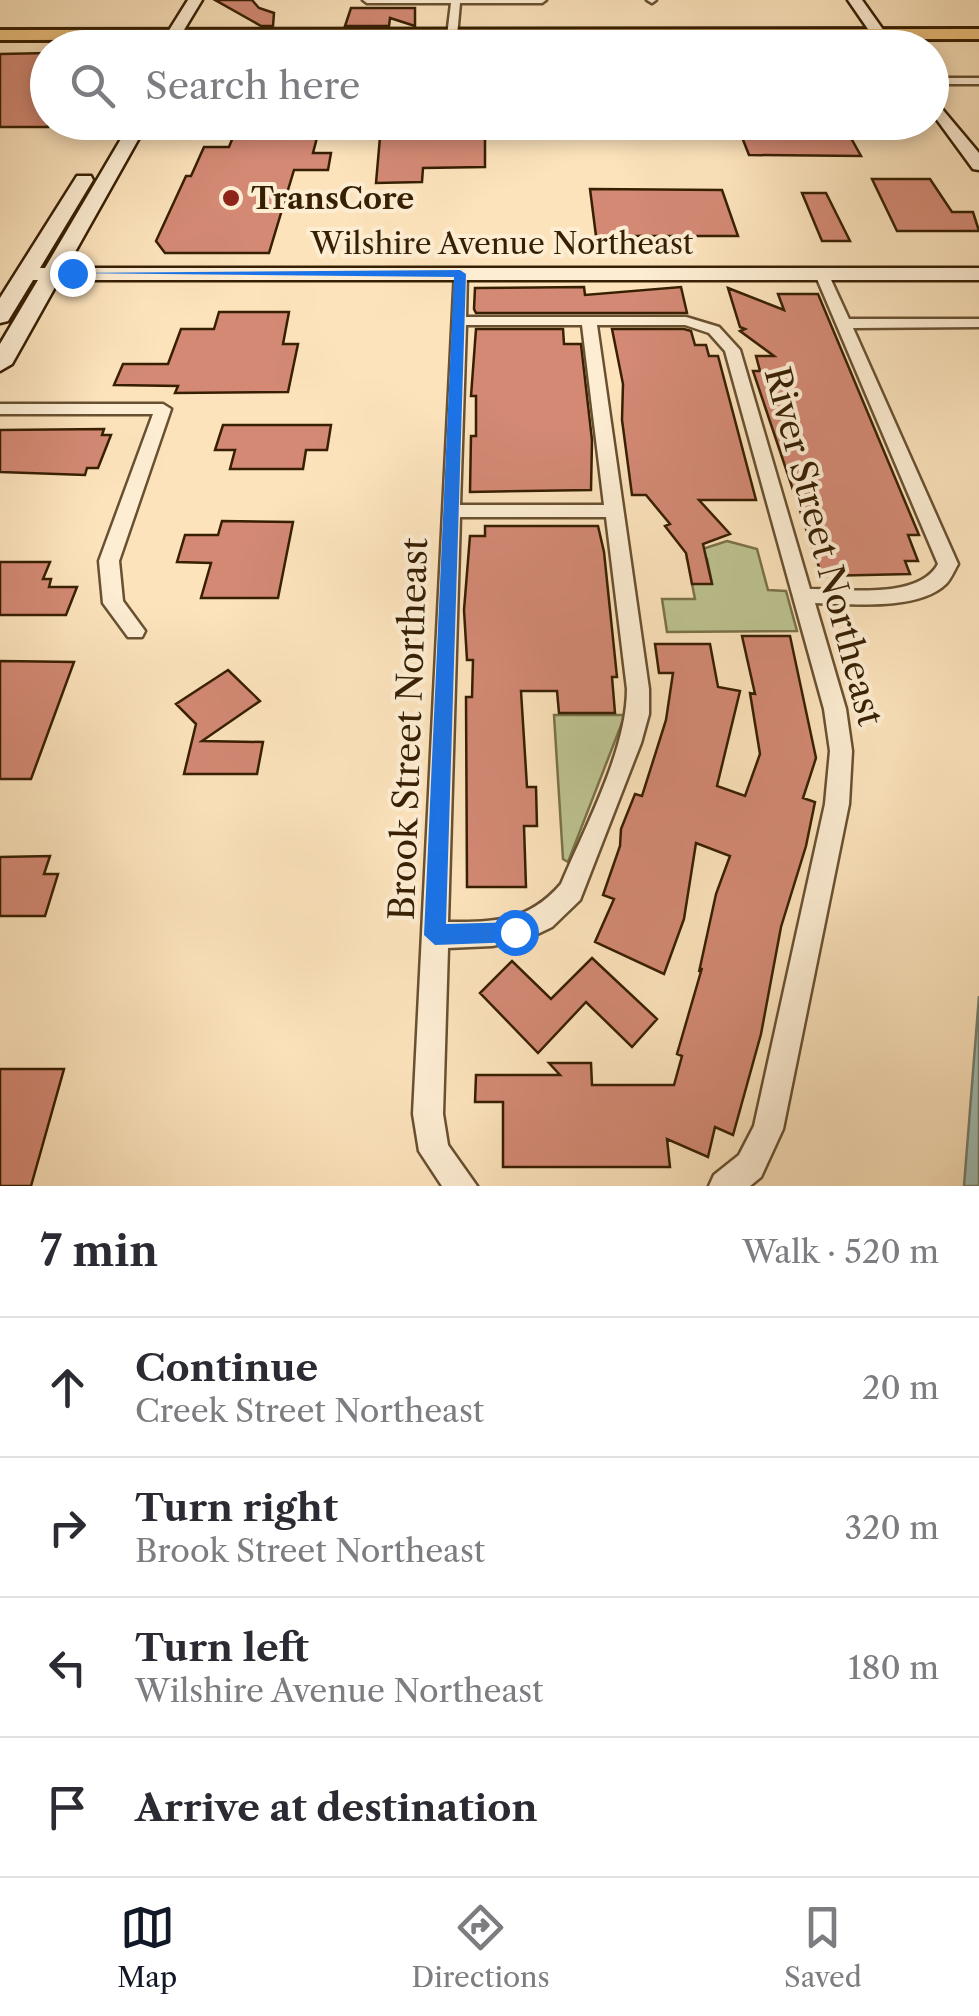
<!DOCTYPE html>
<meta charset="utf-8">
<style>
body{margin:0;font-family:"Libre Caslon Text",serif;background:#f7f7f7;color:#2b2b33}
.stop{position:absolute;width:30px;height:30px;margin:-22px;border:8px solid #1a73e8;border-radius:50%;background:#fff}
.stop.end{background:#1a73e8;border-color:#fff;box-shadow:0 2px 10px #0008}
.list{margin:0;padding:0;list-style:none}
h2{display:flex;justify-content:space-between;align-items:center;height:130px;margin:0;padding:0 40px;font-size:42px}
h2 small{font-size:32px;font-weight:400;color:#7c7c81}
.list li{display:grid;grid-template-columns:65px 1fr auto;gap:30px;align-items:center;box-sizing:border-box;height:140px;padding:0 40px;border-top:2px solid #e1e1e2}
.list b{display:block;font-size:38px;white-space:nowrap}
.list p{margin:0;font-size:32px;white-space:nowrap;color:#7c7c81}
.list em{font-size:32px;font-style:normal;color:#7c7c81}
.icon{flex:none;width:55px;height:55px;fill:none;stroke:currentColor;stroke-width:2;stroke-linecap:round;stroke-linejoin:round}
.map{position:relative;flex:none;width:979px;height:1186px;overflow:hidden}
.search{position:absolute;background:#fff;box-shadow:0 5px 15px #0003;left:30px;right:30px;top:30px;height:110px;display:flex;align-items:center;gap:25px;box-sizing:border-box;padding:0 35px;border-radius:55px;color:#7c7c81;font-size:38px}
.sheet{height:690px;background:#fff}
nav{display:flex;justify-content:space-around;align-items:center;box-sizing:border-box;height:140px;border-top:2px solid #e1e1e2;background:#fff;font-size:28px;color:#7c7c81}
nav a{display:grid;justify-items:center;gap:5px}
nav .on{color:#111827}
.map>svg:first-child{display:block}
.green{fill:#bdc492;stroke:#7a724a;stroke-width:2.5}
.water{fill:#a0beb5;stroke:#767e6d;stroke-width:2.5}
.building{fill:#d38974;stroke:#371f02;stroke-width:2.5}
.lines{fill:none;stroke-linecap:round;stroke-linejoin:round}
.street-casing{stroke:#685030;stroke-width:5}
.secondary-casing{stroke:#371f02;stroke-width:5}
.primary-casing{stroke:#371f02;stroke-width:6}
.street{fill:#fdedd3;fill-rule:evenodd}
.secondary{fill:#fdedd3;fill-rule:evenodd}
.primary{fill:#eec27e;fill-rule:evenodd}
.route{fill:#1a73e8}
.poi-dot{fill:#8f2418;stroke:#fdedd3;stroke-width:4}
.labels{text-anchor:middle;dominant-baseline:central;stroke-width:8;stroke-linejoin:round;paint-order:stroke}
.far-poi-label{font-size:30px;font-weight:bold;fill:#371f02;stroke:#fdedd3;text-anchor:start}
.far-street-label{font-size:30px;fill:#371f02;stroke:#fdedd3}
.street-label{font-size:35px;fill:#371f02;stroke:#fdedd3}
</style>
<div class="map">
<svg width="979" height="1186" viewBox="0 0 979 1186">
<rect width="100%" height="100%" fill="#fce3bc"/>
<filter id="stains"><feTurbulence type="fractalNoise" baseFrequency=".002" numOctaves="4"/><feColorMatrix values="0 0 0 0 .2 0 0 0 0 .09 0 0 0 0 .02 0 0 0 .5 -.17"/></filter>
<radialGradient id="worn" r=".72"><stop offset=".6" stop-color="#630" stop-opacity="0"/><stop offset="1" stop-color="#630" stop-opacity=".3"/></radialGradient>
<path class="green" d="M727,541L757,549L768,590L786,591L797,631L667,632L662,599H695L692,584L712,583L707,559H687V554Z
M554,715H625L568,862L563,859Z"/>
<path class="water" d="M979,996V1186H964Z"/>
<path class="building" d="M215,0H252L259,8L274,13L273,26H261Z
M351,8H415V26L390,18L389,26H345Z
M48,53V127H0V54Z
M239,122H321L313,153H331L328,170H294L269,253H165L156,241L186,176H191L204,147H229Z
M736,122H842L861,156L749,155Z
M380,137H485V167L423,168L422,182L376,183Z
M872,179H930L952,212H973L979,231H897Z
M590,189L722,190L738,236H596Z
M802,193H826L850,241H822Z
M584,287L585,295L681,287L687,313H476L474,309L475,288Z
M728,288L784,310L778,294H818L919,535H908L918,561H905L910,574L822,576L753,371H760L756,356H774L740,331L745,329L740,327Z
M219,312H289L283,344H298L288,392L175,393L178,386L114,385L123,364H168L181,329H214Z
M476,329H563L564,344H581L592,440L591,490L470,492L471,436H476V396H471Z
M612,329H684L691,331L695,345H706L709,356H718L756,500H699L730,534L703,544L712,584H692L686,553L665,526L670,524L646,495H632L622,420L623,384Z
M223,425H331L327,450H306L303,469H230L235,450H215Z
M104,429L102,435H111L98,468H87L85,475L0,472V430Z
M222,521L293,522L278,598H201L211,563L177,562L185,535H218Z
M485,526H598L604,552L617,677H612L615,713H559L557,691H521L527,787H536L537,826H524L526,887H467L466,697H472L473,660H467L464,610L470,536H485Z
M0,562H50L43,579H51L49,587H77L66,615H0Z
M742,636H790L816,758L803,798L815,802L806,846L781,927L761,1034L733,1135L715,1127L708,1157L667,1139L670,1167H503V1102H475L476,1075H560L549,1063H591L592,1085H674L682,1056L677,1054L702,968L699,972L716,894L730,856L696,843L684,919L664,974L595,942L614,899L603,895L620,846L621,829L635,794L642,796L666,720L673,673H659L655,644H710L718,687L740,691L717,786L745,796L760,754L750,693L755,694Z
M0,661L74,662L31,779H0Z
M228,670L260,701L202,741L263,742L257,774H184L196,724L176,704Z
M50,856L44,874H58L45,916H0V857Z
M592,958L657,1019L632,1047L586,1002L538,1053L480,993L512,961L551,999Z
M0,1069H64L31,1186H0Z"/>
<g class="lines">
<g class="street-casing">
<path id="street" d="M363,0H546L542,3H460L457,36L452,39L447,36L451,3H367Z
M647,0H656L652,3Z
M932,78H979V84H932Z
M455,270L467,273L466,317H686L719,327L740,350L810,589C845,589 919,600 938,564L815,274L827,271L849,319H979V327L853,328L958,564C954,571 951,579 946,584C918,611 851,604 815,603L846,709L852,751L849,804L783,1129L761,1177L750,1186H709L714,1175L739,1155L754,1126L825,804L830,751L824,709L725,351L709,333L685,325H597L649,689V714L641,743L580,900L552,927L527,939L492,946L448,948L443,1114L448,1145L477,1186H442L419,1151L413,1114ZM466,325H582L604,505H460ZM460,517H606L627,689C627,750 585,827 561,884C528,922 496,922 448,922Z
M0,404H163L171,409L119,561L123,601L145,631L142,637H128L103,603L99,561L153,414H0Z"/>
</g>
<g class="secondary-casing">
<path id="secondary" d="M188,0H202L173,48H158Z
M848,0H862L896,48H881Z
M932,97L979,153V170L973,169L932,113Z
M131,122H148L66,268H979V280H59L12,364L0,371V344L38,280H33L8,321L0,323V298L77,176H91L93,180L40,268H45Z"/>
</g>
<g class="primary-casing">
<path id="primary" d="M979,29V39L0,40V30Z"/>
</g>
<use href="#street" class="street"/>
<use href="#secondary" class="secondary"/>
<use href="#primary" class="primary"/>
</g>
<path class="route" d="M460,270L466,274L446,924L515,922L526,932L515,942L435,945L424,935L454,277L66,273Z"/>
<circle class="poi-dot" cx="231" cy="198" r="10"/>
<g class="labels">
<g class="far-poi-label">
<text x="251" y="198">TransCore</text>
</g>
<g class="far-street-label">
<text x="502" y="243">Wilshire Avenue Northeast</text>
</g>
<g class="street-label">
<text transform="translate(824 546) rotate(75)">River Street Northeast</text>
<text transform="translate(408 729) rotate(-88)">Brook Street Northeast</text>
</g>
</g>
<rect width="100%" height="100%" filter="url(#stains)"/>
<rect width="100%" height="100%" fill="url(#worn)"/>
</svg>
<div class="stop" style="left:515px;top:932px"></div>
<div class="stop end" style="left:72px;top:273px"></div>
<div class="search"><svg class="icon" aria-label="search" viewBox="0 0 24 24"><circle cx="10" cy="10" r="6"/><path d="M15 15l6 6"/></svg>Search here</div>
</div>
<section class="sheet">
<h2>7 min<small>Walk · 520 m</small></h2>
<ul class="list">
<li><svg class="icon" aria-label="ahead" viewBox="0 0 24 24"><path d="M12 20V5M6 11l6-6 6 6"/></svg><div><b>Continue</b><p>Creek Street Northeast</p></div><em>20 m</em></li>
<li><svg class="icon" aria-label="right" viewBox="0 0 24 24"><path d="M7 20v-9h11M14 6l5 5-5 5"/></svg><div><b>Turn right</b><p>Brook Street Northeast</p></div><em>320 m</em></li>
<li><svg class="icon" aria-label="left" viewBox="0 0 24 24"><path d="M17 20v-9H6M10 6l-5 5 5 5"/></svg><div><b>Turn left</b><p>Wilshire Avenue Northeast</p></div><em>180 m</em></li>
<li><svg class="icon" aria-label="arrive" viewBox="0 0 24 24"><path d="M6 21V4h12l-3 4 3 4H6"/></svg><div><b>Arrive at destination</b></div></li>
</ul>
</section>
<nav>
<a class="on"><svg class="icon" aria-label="map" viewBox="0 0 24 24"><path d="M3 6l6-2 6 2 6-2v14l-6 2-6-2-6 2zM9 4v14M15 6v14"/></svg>Map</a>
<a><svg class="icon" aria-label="directions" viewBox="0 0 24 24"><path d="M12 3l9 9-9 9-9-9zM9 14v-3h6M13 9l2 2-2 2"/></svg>Directions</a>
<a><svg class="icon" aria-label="saved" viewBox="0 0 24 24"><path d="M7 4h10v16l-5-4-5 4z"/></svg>Saved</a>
</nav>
